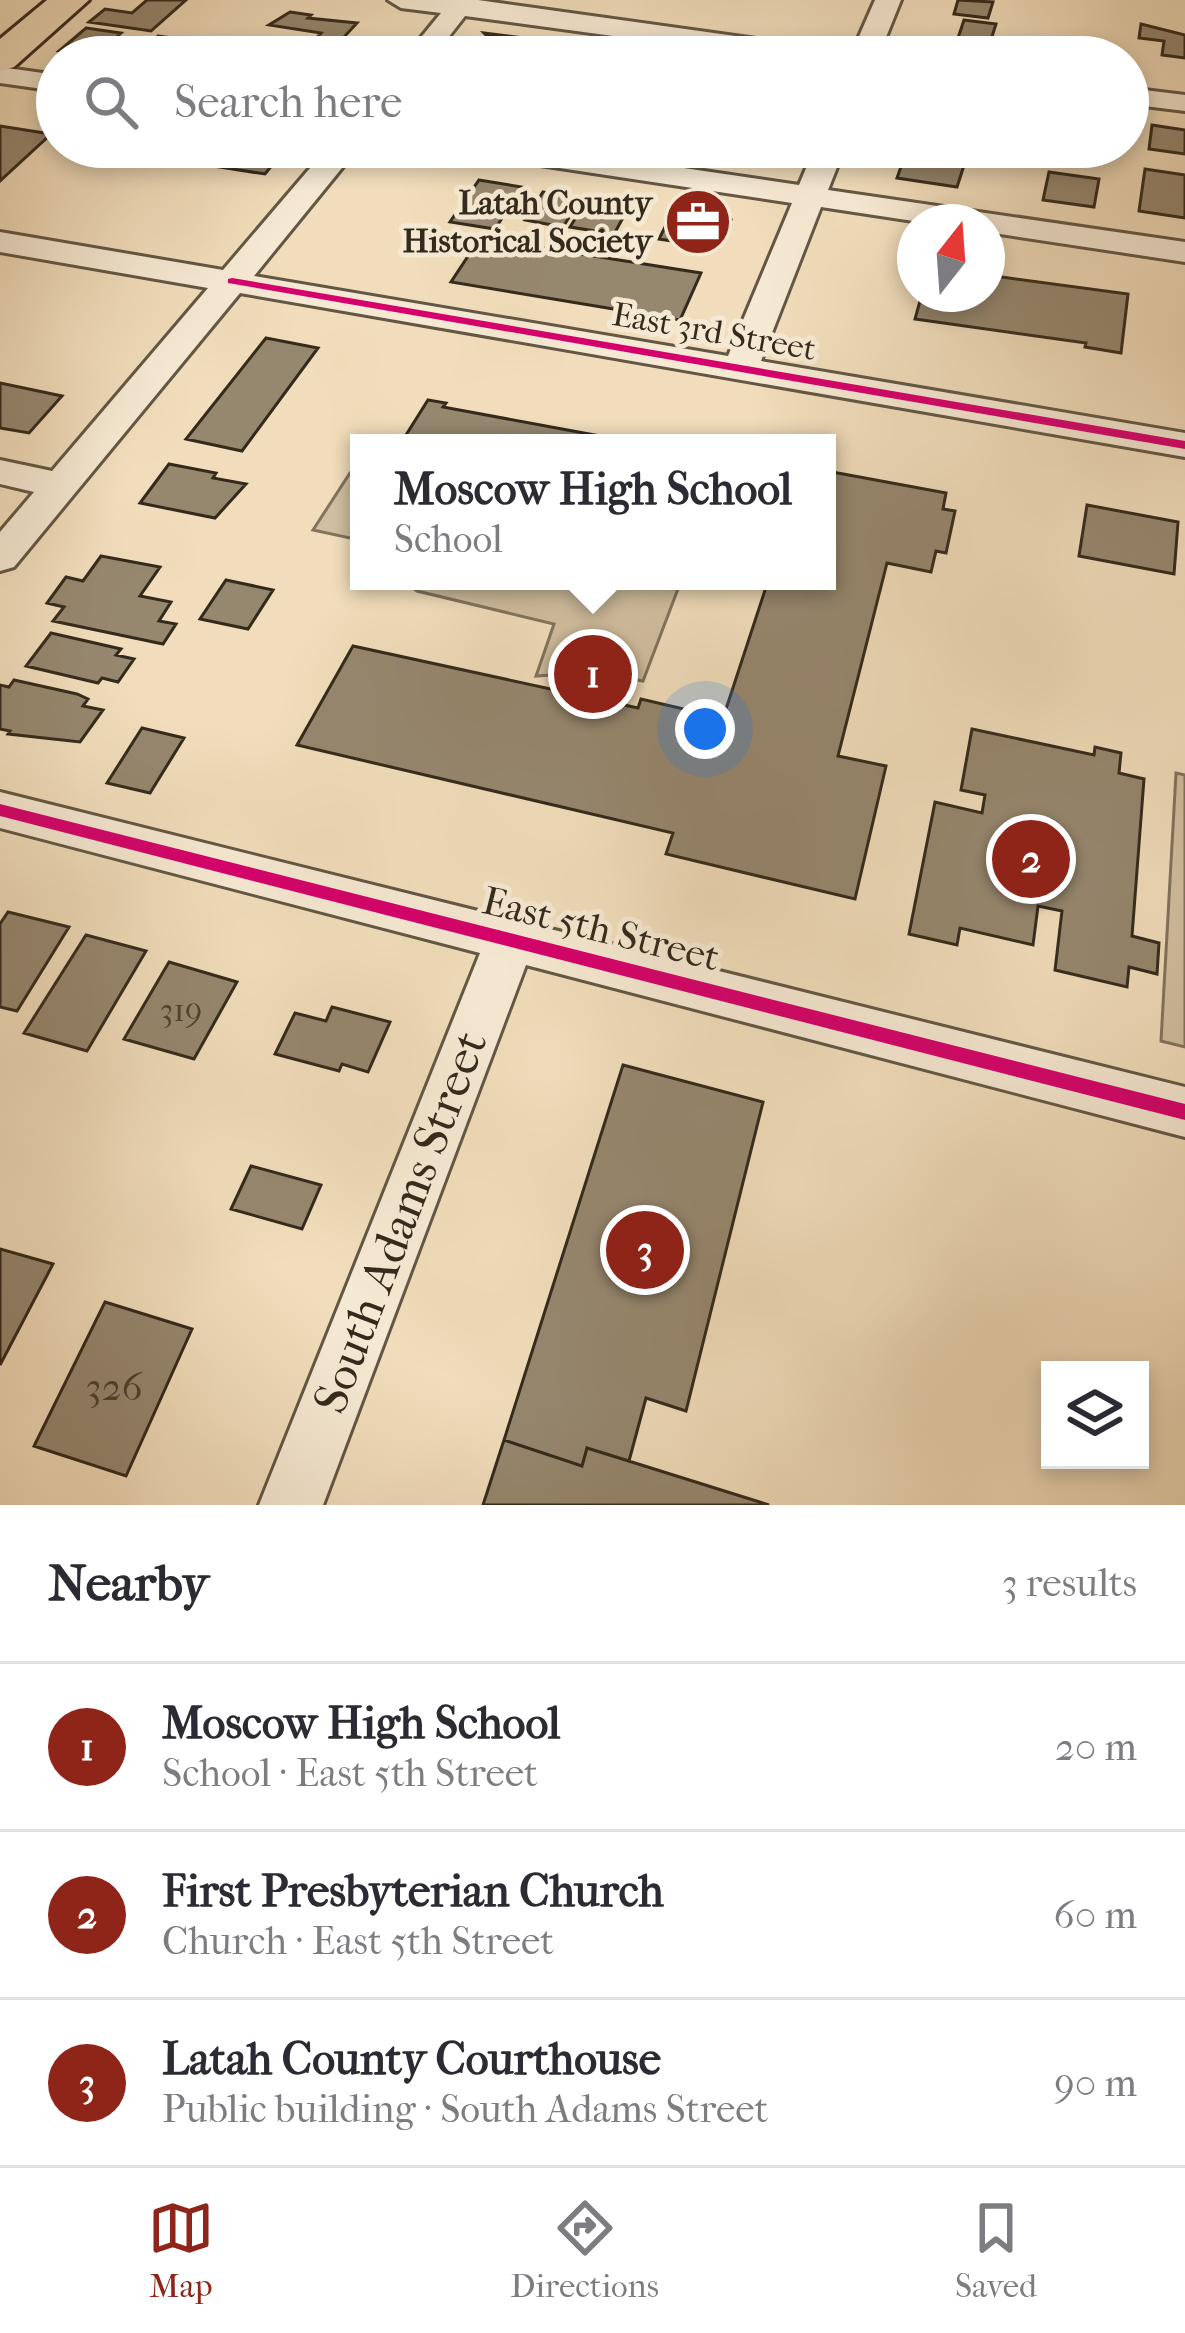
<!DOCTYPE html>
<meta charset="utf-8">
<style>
body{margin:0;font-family:"IM FELL French Canon",serif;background:#f7f7f7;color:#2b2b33}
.controls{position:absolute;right:36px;bottom:36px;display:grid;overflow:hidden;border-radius:0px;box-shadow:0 6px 18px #0003}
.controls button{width:108px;height:108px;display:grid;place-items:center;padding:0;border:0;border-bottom:3px solid #e1e1e2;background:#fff;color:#2b2b33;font:60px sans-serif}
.compass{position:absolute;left:897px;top:204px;width:108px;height:108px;border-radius:50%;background:#fff;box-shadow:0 6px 18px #0003;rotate:17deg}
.you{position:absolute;left:705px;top:729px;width:42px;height:42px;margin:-30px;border:9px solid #fff;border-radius:50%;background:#1a73e8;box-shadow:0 0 0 18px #1a73e833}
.badge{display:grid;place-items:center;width:78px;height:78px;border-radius:50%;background:#8f2418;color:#fff;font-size:39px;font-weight:700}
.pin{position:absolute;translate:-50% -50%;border:6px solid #fff;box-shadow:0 3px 12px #0006}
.popup{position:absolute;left:350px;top:434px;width:486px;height:156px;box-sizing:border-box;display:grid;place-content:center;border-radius:0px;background:#fff;filter:drop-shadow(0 3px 9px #0005);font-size:39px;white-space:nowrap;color:#7c7c81}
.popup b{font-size:45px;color:#2b2b33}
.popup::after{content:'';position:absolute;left:50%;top:100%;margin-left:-24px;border:24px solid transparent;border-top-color:#fff}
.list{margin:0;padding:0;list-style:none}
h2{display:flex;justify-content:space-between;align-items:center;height:156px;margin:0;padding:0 48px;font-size:51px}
h2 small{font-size:39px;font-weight:400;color:#7c7c81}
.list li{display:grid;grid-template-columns:78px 1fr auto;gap:36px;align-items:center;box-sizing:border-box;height:168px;padding:0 48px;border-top:3px solid #e1e1e2}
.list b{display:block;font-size:45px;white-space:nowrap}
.list p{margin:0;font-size:39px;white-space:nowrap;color:#7c7c81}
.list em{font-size:39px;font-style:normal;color:#7c7c81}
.icon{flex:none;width:66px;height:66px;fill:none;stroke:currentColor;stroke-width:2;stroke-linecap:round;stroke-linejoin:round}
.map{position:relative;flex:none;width:1185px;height:1505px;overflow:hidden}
.search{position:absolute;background:#fff;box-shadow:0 6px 18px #0003;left:36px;right:36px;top:36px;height:132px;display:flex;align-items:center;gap:30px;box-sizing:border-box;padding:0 42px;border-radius:66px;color:#7c7c81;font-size:45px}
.sheet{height:660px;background:#fff}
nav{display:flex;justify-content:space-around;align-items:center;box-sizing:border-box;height:168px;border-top:3px solid #e1e1e2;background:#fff;font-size:33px;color:#7c7c81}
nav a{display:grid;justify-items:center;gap:6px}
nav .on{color:#8f2418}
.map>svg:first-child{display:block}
.green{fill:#d1bfa0;stroke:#82745e;stroke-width:3}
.building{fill:#96876f;stroke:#342a1c;stroke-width:3}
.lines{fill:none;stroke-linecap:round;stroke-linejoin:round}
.minor-casing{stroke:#635744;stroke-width:6}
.highway-casing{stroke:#342a1c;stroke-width:6}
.minor{fill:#f6e9d3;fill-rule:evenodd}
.highway{fill:#f1ddbb;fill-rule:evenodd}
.cycleway-casing{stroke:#f6e9d3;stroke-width:7}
.cycleway{fill:#d6006c;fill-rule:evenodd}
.labels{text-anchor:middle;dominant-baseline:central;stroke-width:10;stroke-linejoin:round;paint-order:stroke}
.far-poi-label{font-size:33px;font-weight:bold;fill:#342a1c;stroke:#f6e9d3;text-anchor:end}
.far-street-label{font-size:33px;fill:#342a1c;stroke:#f6e9d3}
.number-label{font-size:33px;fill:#4c4131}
.street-label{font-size:39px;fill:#342a1c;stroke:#f6e9d3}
.near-number-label{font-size:39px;fill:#4c4131}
.near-street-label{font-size:48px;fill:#342a1c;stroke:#f6e9d3}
</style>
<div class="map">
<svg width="1185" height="1505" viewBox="0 0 1185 1505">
<rect width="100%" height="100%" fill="#f1ddbb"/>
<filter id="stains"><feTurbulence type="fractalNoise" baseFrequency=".00167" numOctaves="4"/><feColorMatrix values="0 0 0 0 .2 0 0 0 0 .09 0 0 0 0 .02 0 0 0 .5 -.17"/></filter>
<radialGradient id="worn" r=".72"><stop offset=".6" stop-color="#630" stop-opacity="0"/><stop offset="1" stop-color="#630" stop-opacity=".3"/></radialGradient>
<path class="green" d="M350,473L359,475V540L313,530Z
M404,581H681L643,681L595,672L536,676L554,624L417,591Z
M1176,773L1185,775V1047L1161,1041Z"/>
<path class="building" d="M147,0H186L151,31L89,22L105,9L132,13Z
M958,0L993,2L988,18L954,14Z
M290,12L311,15L308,18L357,23L332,50L308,47L321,33L269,25Z
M964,20L996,24L989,46L957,41Z
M1141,24L1185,35V58L1162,55L1164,41L1139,38Z
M86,28L121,33L95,56L59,51Z
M484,33L604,48L599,57H508Z
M158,36L207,43L183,57H135Z
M1152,125L1185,130V154L1149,149Z
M0,126L51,134L0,181Z
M215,147H287L265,174L200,164Z
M908,147L969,150L957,187L897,178Z
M1145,169L1185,175V218L1139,211Z
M1049,172L1099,179L1094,207L1043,200Z
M479,180L522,187L495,229L450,222Z
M543,192L581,198L563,227L525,220Z
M586,201L629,207L614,234L570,227Z
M673,211L731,220L718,248L659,239Z
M480,238L701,273L680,320L451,282Z
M987,275L1128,294L1121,353L1085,347L1086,343L915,319L922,294H987Z
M266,338L318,348L242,451L186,439Z
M0,383L62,396L29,433L0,428Z
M428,400L446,403L443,407L638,443L640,439L661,443H401Z
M169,464L216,473L213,478L246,484L215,518L140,503Z
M827,471L946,493L943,509L955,511L946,553L936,551L931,572L887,563L838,756L886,766L855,899L666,854L673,833L297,745L353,646L638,708L641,699L705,714L708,705L726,709L768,581H827Z
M1087,505L1178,522L1174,574L1079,556Z
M101,556L160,567L140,596L171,602L159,621L176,624L163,644L53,621L64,607L47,603L66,577L83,581Z
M226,580L273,590L248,629L200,619Z
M51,633L121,649L116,655L134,659L118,682L102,678L98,683L26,666Z
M14,680L77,694L88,699L83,706L103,710L80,742L8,734L10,731L0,729V685L9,687Z
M142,728L184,738L150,793L107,783Z
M972,729L1094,755L1095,747L1121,753L1119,773L1144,779L1132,936L1159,943L1157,974L1129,967L1127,987L1055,970L1062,911L1038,906L1033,945L960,928L957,945L909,934L935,802L982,813L985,795L961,790Z
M8,912L69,927L17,1011L0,1007V924Z
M86,935L146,951L87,1051L24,1033Z
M169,962L237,982L194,1059L124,1039Z
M332,1007L390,1022L368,1072L342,1064L339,1071L275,1054L295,1013L326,1021Z
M623,1065L763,1102L686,1411L646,1398L629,1461L587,1448L582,1466L504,1440Z
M251,1166L321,1185L302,1229L231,1209Z
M0,1249L53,1264L0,1365Z
M105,1302L192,1329L126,1476L34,1446Z
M504,1440L582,1466L587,1448L769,1505H483Z"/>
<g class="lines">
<g class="minor-casing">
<path id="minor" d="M388,0H478L829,49L843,57H768L465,16L433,57H405L441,13L401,8Z
M875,0H901L878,57H850Z
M0,67L57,75V91L0,83Z
M1128,88L1185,95V111L1128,104Z
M328,147H359L254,276L728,356L792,203L480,156L465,147H540L799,185L815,147H845L828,190L1185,242V262L987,232V222H920L821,207L761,361L1185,433V457L240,293L14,567L0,571V532L34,492L0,484V460L52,471L208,288L0,252V232L223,270Z
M0,792L1185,1087V1137L526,965L323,1505H259L480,953L0,828Z"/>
</g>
<g class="highway-casing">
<path id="highway" d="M47,0H89L14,67L0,71V39Z"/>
</g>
<use href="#minor" class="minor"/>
<use href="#highway" class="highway"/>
<g class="cycleway-casing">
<path id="cycleway" d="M232,278L1185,441V449L228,283V279Z
M0,804L1185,1104V1120L0,816Z"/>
</g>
<use href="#cycleway" class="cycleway"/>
</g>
<defs>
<g id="office-disc" transform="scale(3.45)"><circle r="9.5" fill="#8f2418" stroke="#f6e9d3"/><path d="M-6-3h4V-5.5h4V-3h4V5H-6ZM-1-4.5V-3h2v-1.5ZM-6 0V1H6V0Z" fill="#fff"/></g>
</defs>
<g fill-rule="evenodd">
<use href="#office-disc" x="698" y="222"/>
</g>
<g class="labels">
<g class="far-poi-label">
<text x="652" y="203">Latah County<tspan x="652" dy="38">Historical Society</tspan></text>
</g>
<g class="far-street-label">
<text transform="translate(714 332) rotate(10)">East 3rd Street</text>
</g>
<g class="number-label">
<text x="181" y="1010">319</text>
</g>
<g class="street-label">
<text transform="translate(601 929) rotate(14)">East 5th Street</text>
</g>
<g class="near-number-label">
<text x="114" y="1387">326</text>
</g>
<g class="near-street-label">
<text transform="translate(400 1222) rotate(-69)">South Adams Street</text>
</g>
</g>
<rect width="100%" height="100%" filter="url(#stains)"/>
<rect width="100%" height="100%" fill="url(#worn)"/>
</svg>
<div class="controls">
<button><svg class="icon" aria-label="layers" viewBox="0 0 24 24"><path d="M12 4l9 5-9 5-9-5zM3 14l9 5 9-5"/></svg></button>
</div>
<svg class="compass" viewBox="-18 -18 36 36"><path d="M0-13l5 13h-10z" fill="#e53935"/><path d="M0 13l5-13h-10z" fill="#7c7c81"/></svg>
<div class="you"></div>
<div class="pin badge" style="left:593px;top:674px">1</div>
<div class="popup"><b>Moscow High School</b>School</div>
<div class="pin badge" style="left:1031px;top:859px">2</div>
<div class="pin badge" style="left:645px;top:1250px">3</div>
<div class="search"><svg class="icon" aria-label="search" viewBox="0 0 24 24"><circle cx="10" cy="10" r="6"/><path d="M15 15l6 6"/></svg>Search here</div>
</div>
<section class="sheet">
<h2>Nearby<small>3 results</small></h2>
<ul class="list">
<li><span class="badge">1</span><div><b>Moscow High School</b><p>School · East 5th Street</p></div><em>20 m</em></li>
<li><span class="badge">2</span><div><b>First Presbyterian Church</b><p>Church · East 5th Street</p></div><em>60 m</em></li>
<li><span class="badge">3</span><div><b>Latah County Courthouse</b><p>Public building · South Adams Street</p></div><em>90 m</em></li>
</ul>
</section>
<nav>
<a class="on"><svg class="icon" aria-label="map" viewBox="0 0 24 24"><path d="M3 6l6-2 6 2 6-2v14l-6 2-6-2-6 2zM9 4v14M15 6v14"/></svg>Map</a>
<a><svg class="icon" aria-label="directions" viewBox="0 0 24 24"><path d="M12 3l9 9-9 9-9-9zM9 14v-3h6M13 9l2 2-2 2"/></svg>Directions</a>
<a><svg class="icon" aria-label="saved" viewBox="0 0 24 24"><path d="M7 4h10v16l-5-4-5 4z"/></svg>Saved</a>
</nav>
